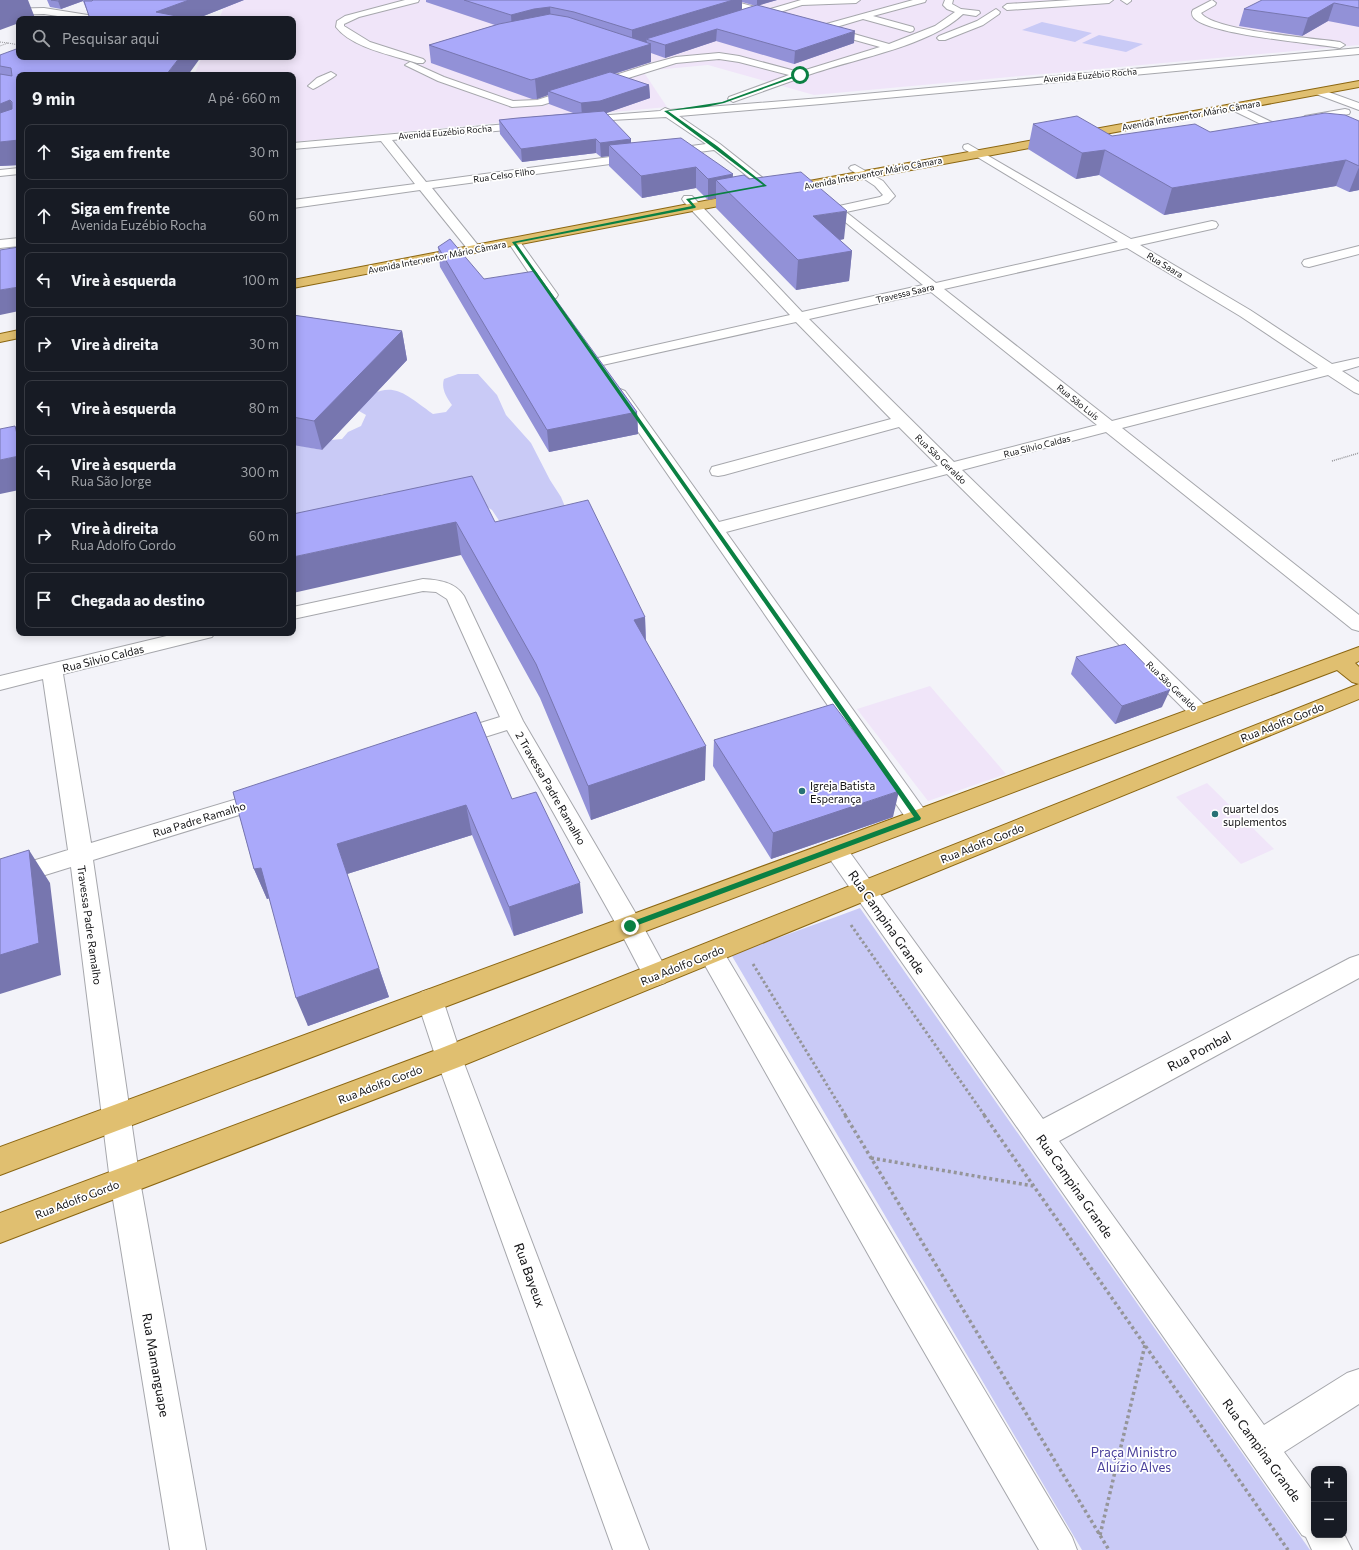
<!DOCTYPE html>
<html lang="pt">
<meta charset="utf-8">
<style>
body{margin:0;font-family:Commissioner,sans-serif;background:#20242c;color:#f1f3f6}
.controls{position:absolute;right:12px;bottom:12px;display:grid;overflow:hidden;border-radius:8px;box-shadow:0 2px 10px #0003}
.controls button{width:36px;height:36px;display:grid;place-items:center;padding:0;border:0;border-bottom:1px solid #363941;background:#171b24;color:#f1f3f6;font:20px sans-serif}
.stop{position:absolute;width:12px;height:12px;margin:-9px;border:3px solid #0b8043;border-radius:50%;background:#fff}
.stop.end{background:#0b8043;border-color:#fff;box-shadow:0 1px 4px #0008}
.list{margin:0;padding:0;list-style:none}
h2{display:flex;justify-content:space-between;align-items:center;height:52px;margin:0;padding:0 16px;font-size:17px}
h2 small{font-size:13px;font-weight:400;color:#9ea1a6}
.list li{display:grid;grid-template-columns:26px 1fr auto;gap:12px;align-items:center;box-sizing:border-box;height:56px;margin:0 8px 8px;padding:0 8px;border:1px solid #363941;border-radius:8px}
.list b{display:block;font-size:15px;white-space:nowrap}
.list p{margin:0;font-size:13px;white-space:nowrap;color:#9ea1a6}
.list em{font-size:13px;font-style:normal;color:#9ea1a6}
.icon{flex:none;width:22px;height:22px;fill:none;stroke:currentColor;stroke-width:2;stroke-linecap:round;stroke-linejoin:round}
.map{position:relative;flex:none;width:1359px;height:1550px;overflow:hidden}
.search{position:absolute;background:#171b24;box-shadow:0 2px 10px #0003;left:16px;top:16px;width:280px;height:44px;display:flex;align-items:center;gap:10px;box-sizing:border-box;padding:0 14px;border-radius:8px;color:#9ea1a6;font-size:15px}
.panel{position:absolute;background:#171b24;box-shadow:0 2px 10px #0003;left:16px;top:72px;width:280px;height:564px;border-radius:8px}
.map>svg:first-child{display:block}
.commercial{fill:#f0e5f9}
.green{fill:#c9caf6}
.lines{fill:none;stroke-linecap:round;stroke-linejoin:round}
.minor-casing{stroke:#a6a7ac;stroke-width:2}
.major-casing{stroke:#8b6611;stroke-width:2}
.path-far3{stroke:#959599;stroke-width:1;stroke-dasharray:1 1;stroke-linecap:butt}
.path-far2{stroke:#959599;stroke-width:1.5;stroke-dasharray:1 1;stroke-linecap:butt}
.path-far1{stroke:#959599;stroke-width:3;stroke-dasharray:2.5 2.5;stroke-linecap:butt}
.path{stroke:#959599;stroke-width:3.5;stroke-dasharray:3 3;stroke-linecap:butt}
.minor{fill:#fff;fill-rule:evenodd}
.major{fill:#e0bf70;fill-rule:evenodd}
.wall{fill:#9291d7;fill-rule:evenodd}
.shaded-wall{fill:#7776af}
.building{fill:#aaa9fa;stroke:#7776af}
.route{fill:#0b8043}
.poi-dot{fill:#277175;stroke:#fff;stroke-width:1.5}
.labels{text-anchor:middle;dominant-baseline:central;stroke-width:3.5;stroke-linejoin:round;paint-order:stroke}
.far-street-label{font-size:9px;fill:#121214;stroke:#fff}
.street-label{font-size:11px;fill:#121214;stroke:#fff}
.poi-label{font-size:11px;fill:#121214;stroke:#fff;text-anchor:start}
.near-street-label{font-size:13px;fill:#121214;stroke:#fff}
.near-park-label{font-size:13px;fill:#4a409c;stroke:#fff}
</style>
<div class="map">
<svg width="1359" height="1550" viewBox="0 0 1359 1550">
<rect width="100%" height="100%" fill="#f3f3f9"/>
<path class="commercial" d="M227,0H1359V45L814,95L708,65L643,71L667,107L293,142V75H194L202,57H293V19H219Z
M930,686L1006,774L928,801L857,709Z
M1207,783L1274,849L1241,864L1176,797Z"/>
<path class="green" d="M1042,22L1092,33L1075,42L1022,30Z
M1099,35L1143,44L1126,52L1082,43Z
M458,374H478L497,395L506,415L531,443L550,480L561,497L571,521L500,522L492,510L484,505L408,495L382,494L347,516L293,542V447L297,445L322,450L331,440L342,439L348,432L361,426L366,415L352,407C390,378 399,389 433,414L446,412L452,405C446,397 441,388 444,379Z
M860,908L1310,1550H1082L732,956C774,938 818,924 860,908Z"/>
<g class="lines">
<g class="minor-casing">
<path id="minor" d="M405,0H419L418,2L359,17L344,24V26L370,42L423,59L425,61L423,63H417C392,55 352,48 336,27L337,21L345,16Z
M715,0H729L767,10L801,0H860L856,3L802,5L777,13L780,15L776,18L716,2Z
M913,0H926L925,2L873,16L913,27L914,29L913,31L910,32L863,19L833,28L889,44L935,26L955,12L947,9L943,5L945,0H953L952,4L961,9L979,11L980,13L976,16L963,14C931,45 859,58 817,72L808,75L807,78H800L733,102L728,99L729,97L789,75L739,62L719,59L676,63L542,105L512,107L438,81L405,65L410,62L413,63L444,77L513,101L537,100L650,64L676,57L719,53L739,56L799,72L880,47L819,30L818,28L819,26Z
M1072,0H1113L1109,3L1007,10L1003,7L1007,4Z
M1121,0H1131V1L1127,4Z
M1212,0L1216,3L1215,5L1201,13C1213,31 1315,38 1340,42L1345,45L1340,48C1312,43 1210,35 1194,18C1192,16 1192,14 1192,12L1193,10Z
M44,8L94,16L98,19H78L44,14L0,15V9Z
M996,9L1000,12L999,14L983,25L945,40H939L937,38L939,36L977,21Z
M1359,48V54L821,104L679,116L720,144L778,190L780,192L778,194H770L714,150L432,188L481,249L480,252H470L420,190L293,208V200L415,184L381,141L293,149V143L529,122L534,125L529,128L392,140L426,182L706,144L666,117L593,121L592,119L593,117L597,116L660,111L665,108L670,110L821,98Z
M331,72L336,75C334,77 316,88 313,89L308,86L317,78Z
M1320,89L1359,103V110L1316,94L1315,92L1316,90Z
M1234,104L1280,126L1299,130L1300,132L1295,135L1273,130L1230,109L1229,107L1230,105Z
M1345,109L1349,110L1350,112L1349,114L1305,122L1300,119L1305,116Z
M968,144L1131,239L1212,221L1216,222L1218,225L1216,228L1140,245L1250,310L1332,364L1359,358V366L1342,371L1359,382V394L1354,392L1328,375L1122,428L1359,615V631L1352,629L1106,432L962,470L1207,708L1210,713L1207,718L1200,720L1193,718L947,474L726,532L926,812L929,818L926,824L918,827L910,824L612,394L615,391L620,389L625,391L719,522L938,466L899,427L724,475L718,476L712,475L710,471L712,467L891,419L796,322L598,366L593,365L591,362L593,359L598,358L790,315L684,202L682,199L684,196H692L802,312L923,285L818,200L820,197H828L839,206L880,197L883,195L875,186L851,170L849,168L851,166L855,165L883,181L895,196L888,203L846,212L936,283L1118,242L964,149L963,147L964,145ZM1127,248L1240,316L1318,368L1112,421L944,289ZM931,292L1097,425L954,462L809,319Z
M19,168V174L0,176V170Z
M19,238V246L0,248V240Z
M514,238L518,239L556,292L558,295L556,298H546L508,242L510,239Z
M1359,246V254L1309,267L1304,266L1302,263L1304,260Z
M423,579C439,580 455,582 464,596L523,721L639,919L665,967L669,975L665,983L656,986L647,983L621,933L507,730L456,746L448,743L445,738L448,733L500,717L447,599L436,592L423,591L293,619V607Z
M179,633H215L212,637L63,674L91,843L267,790L275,792L278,798L275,804L93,860L140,1181L206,1550H170L110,1181L71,867L0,889V871L68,850L43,679L0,690V676Z
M835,840L843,843L1043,1119L1350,958L1359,955V978L1059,1141L1264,1425L1347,1373L1359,1369V1404L1284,1452L1314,1493V1535L1344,1534L1352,1550H1312L1306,1537L1302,1535L827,855L823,849L827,843Z
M711,943L720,946L1072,1537L1077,1550H1039L890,1293L702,960L698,953L702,946Z
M430,989L439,992L443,1000L462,1058L649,1550H613L436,1058L417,1000L421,992Z"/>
</g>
<g class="major-casing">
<path id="major" d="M1359,81V87L787,193L783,191L781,189L783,187L787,185Z
M746,193L750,194L752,197L750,200L293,288V280Z
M19,330V338L0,342V334Z
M1359,647V661L1355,663L1359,667V684L1352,682L1337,670L0,1175V1147Z
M1359,684V699L459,1067L0,1243V1213L439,1049Z"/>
</g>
<path class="path-far3" d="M0,42L8,43L0,46
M8,43L19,45"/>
<path class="path-far2" d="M1332,461L1359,453"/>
<path class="path-far1" d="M851,925L985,1116
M753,964L846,1116"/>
<path class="path" d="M845,1115L1109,1550
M984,1115L1288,1550
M871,1158L1033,1186
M1100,1535L1145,1345"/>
<use href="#minor" class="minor"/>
<use href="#major" class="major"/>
</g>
<path class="wall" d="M47,0H244L196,19H90L83,1L61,9L50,7Z
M426,0H777L758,5L854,43L794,64L716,41L665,58L651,53V62L614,74L649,85L650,98L606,113L631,143L733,177L844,239L840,240L852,251L849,281L796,290L716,208V198L708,200L696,188L642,198L609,166V156L601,157L596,153L522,162L500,134L499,120L573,113L549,104L548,95L537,99H532L431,63L429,45L495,25L426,2ZM742,2L756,6L742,10Z
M1359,0V27L1328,21L1302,36L1239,26L1244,9Z
M0,55L19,57H201L19,75V165L0,166Z
M1359,121V190L1349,192L1336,186L1164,215L1099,175L1076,179L1028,149L1033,124L1112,136L1210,132Z
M438,247L484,279L637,412L638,434L549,452L440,267Z
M293,315L402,331L407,360L322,450L293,445Z
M293,514L495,522L645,617L646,641L705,780L591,820L540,698L461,555Z
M1076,657L1162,707L1115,724L1071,674Z
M714,740L893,817L771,859L713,766Z
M233,792L512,799L583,913L514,936L472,835L347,874L389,997L308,1026L269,898L267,899L254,869Z"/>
<path class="shaded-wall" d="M0,0H28L35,18L32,19H19V23L0,30Z
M61,0H83V1L61,9L58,1Z
M189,0H244L196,19H158L156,12Z
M733,0H742V10L646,39L647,42L632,46V30Z
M757,0H777L757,6Z
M1334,3L1328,21L1302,36L1308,18Z
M550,7L551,23L512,31L511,15L534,9Z
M717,29L716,41L665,58V45Z
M855,31L854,43L794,64L795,51Z
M651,44V62L553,93L548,91V95L537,99L535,79Z
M180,57H201L188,75H166Z
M649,85L650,98L601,115L582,116L581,103Z
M10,100L18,123L0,129V104Z
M596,139V153L522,162L521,149Z
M631,139V153L609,145V156L601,157L600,143Z
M19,140V165L0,166V142Z
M1105,150L1099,175L1076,179L1082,153Z
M1346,160L1336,186L1164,215L1172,188Z
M696,167V188L642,198L641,176Z
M1359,167V190L1349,192Z
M733,174L732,195L716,180V198L708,200V179Z
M847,211L844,239L811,245L813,216Z
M852,251L849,281L796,290L798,260Z
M19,287V311L0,315V290Z
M402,331L407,360L322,450L314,421Z
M637,412L638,434L549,452L547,430Z
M15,426L19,433V442Z
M19,456V490L0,494V460Z
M456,522L461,555L293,593V557Z
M645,617L646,651L634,620Z
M100,633H116L101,636Z
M1170,690L1162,707L1115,724L1122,706Z
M706,746L705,780L591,820L588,786Z
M899,791L893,817L771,859L773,833Z
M466,805L472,835L347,874L337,844Z
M29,850L50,883L61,975L0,994V955Z
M261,868L273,897L267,899L254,869Z
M580,883L583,913L514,936L509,907Z
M379,968L389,997L308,1026L296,998Z"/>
<path class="building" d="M51,0H61L58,1Z
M93,0H189L156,12L192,19H90L84,1H92Z
M464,0H733L632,30L574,12L550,7L534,9L511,15Z
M1262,0H1359V8L1334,3L1308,18L1244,9Z
M757,5L855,31L795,51L717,29L665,45L646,39Z
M550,14L568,17L651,44L535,79L531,80L429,45L499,24Z
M19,48V57H180L166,75H19V140L0,142V113L12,109V102L10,100L0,104V74L12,76L11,68L0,66V55Z
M610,72L649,85L600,101L581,103L548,91Z
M604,111L631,139L600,143L596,139L521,149L499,120L518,118Z
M1325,113L1345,115L1359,121V166L1346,160L1172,188L1105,150L1082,153L1033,124L1077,116L1112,136L1195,124L1210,132Z
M681,138L733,174L708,179L696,167L641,176L609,145Z
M801,172L847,211L813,216L852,251L798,260L716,180L744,175L749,179Z
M450,239L484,279L535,271L637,412L547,430L438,247Z
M19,247V287L0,290V250Z
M293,315L402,331L314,421L293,417Z
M15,426L19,442V456L0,460V429Z
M472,476L495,522L588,500L645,617L634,620L706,746L588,786L536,664L456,522L293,557V514Z
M1125,644L1170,690L1122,706L1076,657Z
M833,704L899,791L773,833L714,740Z
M476,712L512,799L536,792L580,883L509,907L466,805L337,844L379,968L296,998L261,868L254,869L233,792Z
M29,850L39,943L0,955V859Z"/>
<path class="route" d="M799,74L802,75L724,103L706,107L668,111L717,146L767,186L690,200L696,207L695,208L516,243L921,818L920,820L630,928H628V923L914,817L512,242L692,206L686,199L763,185L664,111L722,102Z"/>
<g class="poi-dot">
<circle cx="802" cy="791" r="4"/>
<circle cx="1215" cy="814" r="4"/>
</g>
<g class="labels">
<g class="far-street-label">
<text transform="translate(1090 75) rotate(-5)">Avenida Euzébio Rocha</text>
<text transform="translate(1191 115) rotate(-10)">Avenida Interventor Mário Câmara</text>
<text transform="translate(445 132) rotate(-5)">Avenida Euzébio Rocha</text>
<text transform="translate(873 173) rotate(-11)">Avenida Interventor Mário Câmara</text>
<text transform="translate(504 175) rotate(-8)">Rua Celso Filho</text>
<text transform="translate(437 257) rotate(-11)">Avenida Interventor Mário Câmara</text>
<text transform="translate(1165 265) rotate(31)">Rua Saara</text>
<text transform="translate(905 293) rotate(-13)">Travessa Saara</text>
<text transform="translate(1078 402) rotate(39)">Rua São Luís</text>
<text transform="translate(1037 446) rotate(-14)">Rua Silvio Caldas</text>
<text transform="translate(941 459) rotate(44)">Rua São Geraldo</text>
<text transform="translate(1172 686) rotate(44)">Rua São Geraldo</text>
</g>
<g class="street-label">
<text transform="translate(103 658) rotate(-14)">Rua Silvio Caldas</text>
<text transform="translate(1282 722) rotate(-22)">Rua Adolfo Gordo</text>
<text transform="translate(551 788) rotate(60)">2 Travessa Padre Ramalho</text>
<text transform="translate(199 819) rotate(-17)">Rua Padre Ramalho</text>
<text transform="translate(982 843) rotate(-22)">Rua Adolfo Gordo</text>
<text transform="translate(90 925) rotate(82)">Travessa Padre Ramalho</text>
<text transform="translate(682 965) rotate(-22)">Rua Adolfo Gordo</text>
<text transform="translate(380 1084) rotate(-21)">Rua Adolfo Gordo</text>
<text transform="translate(77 1199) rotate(-21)">Rua Adolfo Gordo</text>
</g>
<g class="poi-label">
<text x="810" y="785">Igreja Batista<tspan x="810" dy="13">Esperança</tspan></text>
<text x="1223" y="808">quartel dos<tspan x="1223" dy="13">suplementos</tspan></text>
</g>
<g class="near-street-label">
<text transform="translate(887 922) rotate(55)">Rua Campina Grande</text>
<text transform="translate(1199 1051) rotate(-28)">Rua Pombal</text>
<text transform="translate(1075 1186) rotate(55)">Rua Campina Grande</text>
<text transform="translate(530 1275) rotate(70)">Rua Bayeux</text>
<text transform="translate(156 1365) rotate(80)">Rua Mamanguape</text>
<text transform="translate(1262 1450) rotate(54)">Rua Campina Grande</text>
</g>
<g class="near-park-label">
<text x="1134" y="1452">Praça Ministro<tspan x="1134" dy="15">Aluízio Alves</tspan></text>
</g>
</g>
</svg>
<div class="controls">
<button>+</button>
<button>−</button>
</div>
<div class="stop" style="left:800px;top:75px"></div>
<div class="stop end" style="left:630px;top:926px"></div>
<div class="search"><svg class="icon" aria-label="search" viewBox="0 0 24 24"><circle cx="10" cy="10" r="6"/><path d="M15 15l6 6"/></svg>Pesquisar aqui</div>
<section class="panel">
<h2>9 min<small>A pé · 660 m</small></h2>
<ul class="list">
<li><svg class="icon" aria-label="ahead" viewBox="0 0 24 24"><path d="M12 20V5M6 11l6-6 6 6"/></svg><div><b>Siga em frente</b></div><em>30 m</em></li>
<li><svg class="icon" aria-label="ahead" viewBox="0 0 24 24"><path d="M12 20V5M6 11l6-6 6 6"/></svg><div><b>Siga em frente</b><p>Avenida Euzébio Rocha</p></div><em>60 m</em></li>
<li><svg class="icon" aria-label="left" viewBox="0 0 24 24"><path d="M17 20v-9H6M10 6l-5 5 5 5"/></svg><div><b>Vire à esquerda</b></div><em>100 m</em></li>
<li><svg class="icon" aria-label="right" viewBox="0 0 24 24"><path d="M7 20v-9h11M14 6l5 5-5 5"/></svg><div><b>Vire à direita</b></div><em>30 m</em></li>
<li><svg class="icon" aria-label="left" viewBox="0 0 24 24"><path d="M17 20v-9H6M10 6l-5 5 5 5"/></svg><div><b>Vire à esquerda</b></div><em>80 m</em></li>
<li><svg class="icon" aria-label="left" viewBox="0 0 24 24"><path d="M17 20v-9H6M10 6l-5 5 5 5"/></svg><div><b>Vire à esquerda</b><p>Rua São Jorge</p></div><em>300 m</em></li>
<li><svg class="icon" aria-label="right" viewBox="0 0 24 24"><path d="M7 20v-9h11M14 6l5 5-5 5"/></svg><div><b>Vire à direita</b><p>Rua Adolfo Gordo</p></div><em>60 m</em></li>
<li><svg class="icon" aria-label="arrive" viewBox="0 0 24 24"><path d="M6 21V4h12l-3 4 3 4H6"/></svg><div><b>Chegada ao destino</b></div></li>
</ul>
</section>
</div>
